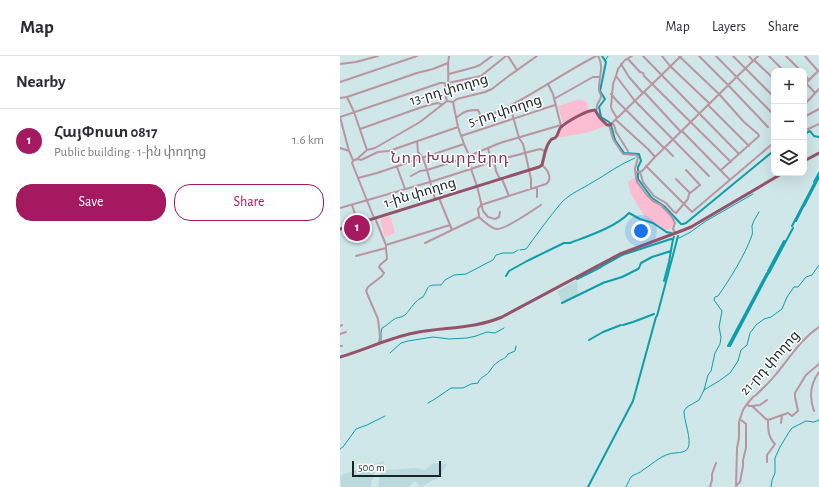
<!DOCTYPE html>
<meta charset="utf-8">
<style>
body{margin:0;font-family:"Alegreya Sans","Noto Sans Armenian",sans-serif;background:#f7f7f7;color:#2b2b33}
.controls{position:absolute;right:12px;top:12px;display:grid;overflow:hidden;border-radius:8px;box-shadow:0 4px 16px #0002}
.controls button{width:36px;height:36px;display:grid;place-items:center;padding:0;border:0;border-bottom:1px solid #e1e1e2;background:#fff;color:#2b2b33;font:20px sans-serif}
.scale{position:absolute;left:12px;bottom:10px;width:89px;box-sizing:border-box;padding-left:4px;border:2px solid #1c2526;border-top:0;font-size:11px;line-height:14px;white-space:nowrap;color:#1c2526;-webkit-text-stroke:3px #fff;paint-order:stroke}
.you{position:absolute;left:301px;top:175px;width:14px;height:14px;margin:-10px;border:3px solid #fff;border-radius:50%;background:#1a73e8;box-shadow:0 0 0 6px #1a73e833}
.badge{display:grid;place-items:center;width:26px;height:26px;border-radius:50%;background:#a4195f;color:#fff;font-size:13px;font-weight:700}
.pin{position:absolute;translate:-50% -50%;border:2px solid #fff;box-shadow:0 1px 4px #0006}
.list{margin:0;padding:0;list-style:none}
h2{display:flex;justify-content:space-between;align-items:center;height:52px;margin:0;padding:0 16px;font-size:17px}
h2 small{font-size:13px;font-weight:400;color:#7c7c81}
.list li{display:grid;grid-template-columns:26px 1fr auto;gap:12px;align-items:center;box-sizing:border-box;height:64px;padding:0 16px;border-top:1px solid #e1e1e2}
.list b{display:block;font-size:15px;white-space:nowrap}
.list p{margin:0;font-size:13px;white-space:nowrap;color:#7c7c81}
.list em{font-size:13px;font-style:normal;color:#7c7c81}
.actions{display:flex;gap:8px;padding:12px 16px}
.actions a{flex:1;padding:9px 0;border:1px solid #a4195f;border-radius:16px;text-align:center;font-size:14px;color:#a4195f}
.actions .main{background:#a4195f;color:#fff}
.icon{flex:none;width:22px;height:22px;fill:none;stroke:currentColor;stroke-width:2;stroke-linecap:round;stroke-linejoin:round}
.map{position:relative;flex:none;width:479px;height:431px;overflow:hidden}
header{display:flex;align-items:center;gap:24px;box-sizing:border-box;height:56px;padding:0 20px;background:#fff;border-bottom:1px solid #e1e1e2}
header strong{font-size:19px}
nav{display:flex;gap:22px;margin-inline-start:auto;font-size:14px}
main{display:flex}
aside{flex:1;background:#fff}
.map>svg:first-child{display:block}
.built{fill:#badadd}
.green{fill:#fbbdd1}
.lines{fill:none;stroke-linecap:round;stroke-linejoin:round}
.stream{stroke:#0d9ea9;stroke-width:1}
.canal{stroke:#0d9ea9;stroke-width:2}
.minor{stroke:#ba94a1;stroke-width:2}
.major{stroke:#94536b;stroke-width:3}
.labels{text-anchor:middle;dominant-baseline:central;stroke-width:3;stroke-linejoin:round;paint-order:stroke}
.street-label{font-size:14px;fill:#1c2526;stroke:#fff}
.quarter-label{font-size:16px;letter-spacing:1px;fill:#7e3a55;stroke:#fff}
</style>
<header>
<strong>Map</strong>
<nav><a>Map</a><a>Layers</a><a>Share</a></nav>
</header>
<main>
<aside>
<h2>Nearby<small></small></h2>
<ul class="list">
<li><span class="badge">1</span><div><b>ՀայՓոստ 0817</b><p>Public building · 1-ին փողոց</p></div><em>1.6 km</em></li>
</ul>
<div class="actions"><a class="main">Save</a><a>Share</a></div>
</aside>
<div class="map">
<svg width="479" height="431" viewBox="0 0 479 431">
<rect width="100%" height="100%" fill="#cfe7e9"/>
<path class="built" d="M237,224L238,239L222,246L217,235Z
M44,405V413L41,415L34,417L30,431H1L0,421L4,418Z
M94,407L107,408L99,421L81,431L75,425L68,431H38L40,418L45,414L76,412L85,414Z"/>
<path class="green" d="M240,43L248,47V54H255L259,63L266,70L246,77L216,82L220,74L224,71L218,50Z
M295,121L298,126L313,145L321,149L330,159L334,166L333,171L328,174L325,175L309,165L303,158L290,136L288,126Z
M50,160L55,177L45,181L40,163Z"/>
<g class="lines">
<path class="stream" d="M265,5L268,0
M339,182L349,177L366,165L413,138
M180,194L186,193C198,177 209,161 222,146C231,137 242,133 253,126C267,118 280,108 295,102
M41,285V277L42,272C46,270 49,267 53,264C56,261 61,262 65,259C71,253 75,244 83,241C90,229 86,229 101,229L105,224L114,219L126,218L147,207L153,204L156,199L163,197H173L178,194
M50,297L61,287L68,285L93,281L109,283L127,282L136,280L147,276L155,277L164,272
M364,334L379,325L390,317L398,305L401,294L407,289L410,277L416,269L424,263L431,261L442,253L447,241L454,231H458L466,221L472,219L479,209
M88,347L95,343L111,332H123L131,328L138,327C140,321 146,320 149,316C152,312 154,308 158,306C162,302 165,304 168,298L175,295L176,290
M0,393L3,391L16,373L27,369L45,360
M286,431C288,428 289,423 292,420C295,418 300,417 303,414C311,409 319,401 329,398C335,396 345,398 348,392C352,384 344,365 344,355L347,351L359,344L364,334L368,319L371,315L375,297L380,288L381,281L379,271L382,255L374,244L375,241L378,240C390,223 405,199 412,179C413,176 412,174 412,170C413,165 417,160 419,156
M431,431L432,424L435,417V402L440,391L449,376L452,372L466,365L474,366L479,364"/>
<path class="canal" d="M262,0L266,6L260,35L265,43L259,51L261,61L269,66L271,69L275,84L284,97L299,98L301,105L298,111V123L312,142L324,150L341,168H343L346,167L431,97L434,92
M464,79L468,76L470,75L474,80L479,81
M474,126L479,117
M464,150L479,121
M456,165L463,151
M452,170L474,128
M326,176L331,177
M262,210L282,199L331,183H333
M428,215L444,185
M429,217L453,172
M166,220L169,215L187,205L224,187H230C248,180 276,171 289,157L300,163L313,167L325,175
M237,223L261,211
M324,225L329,206L333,183L334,181
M266,226L282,221L298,213L299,212L301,207L312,201L331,195
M222,247L265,226
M317,260L338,180
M283,269L293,266L314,258
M249,284L263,276L281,269
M388,290L427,217
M390,290L428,218
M248,431L293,345L316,261"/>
<path class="minor" d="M168,0L177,14
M303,0L399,98
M322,0L330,10L369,47
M339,0L379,38L404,66L418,78L419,80L381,114
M359,0L388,29L428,71
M376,0L434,59
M393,0L434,41
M409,0L413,5
M429,0L444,15
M446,0L461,15
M465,0L478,15
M288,3L300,16L303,17L304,20L391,106
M414,4L434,23
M0,8L16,6L38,0
M281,8L289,21L303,37
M109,18L135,11L140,9L152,0
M464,18L469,24
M276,20L295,45L369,120
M0,26L77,0
M108,27L141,20L166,0
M466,27L475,37
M208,28L213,38L221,70
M464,29L479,14
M304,36L341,76
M271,38L276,44L324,92
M7,41L14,56L27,94
M0,42L7,41L77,17L93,13L108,7
M214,43L253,21H260
M107,45L104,34L106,28L108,27C109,18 107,9 109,0
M113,46L118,71L124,88L128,97L131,113L137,130L143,155L148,161L155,163L159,161L160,156
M368,49L409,90
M464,49L479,33
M170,50L179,82L183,88L185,96L191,123V133
M256,55C257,53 257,51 257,49C258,46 261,44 261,40C261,38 259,36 259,34C258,22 265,11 258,0
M117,61C124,55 129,54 138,54L142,62C183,47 217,20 256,0
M464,61L479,53
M277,62L272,54L271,51L273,28L276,20L278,13L285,4L292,0
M276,64L308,93L315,101
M272,67L274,69L276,76L288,95
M271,68L341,0
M269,69L273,83L283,98L296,99L298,101L295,113L296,121L297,126L307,139L313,145L321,149L332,161L335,167L333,173L335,177
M20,73L82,51L97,47L101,48
M464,74V75L479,68
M342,75L390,124
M121,80L215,49
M77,85L78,96L83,102L87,114L95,143
M324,91L333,100
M0,92L9,95
M148,92L150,100L154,105L156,115L160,123
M17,103L21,104L38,96L49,95L118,71
M13,104L9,95L0,61L100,27H104L106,28
M306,110L352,156L431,89
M57,111L65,133
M296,116L302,115L304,113L315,101L418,0
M300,116L303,126L314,140L326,147L333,155L336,157L348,143L349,138L360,129L346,114
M71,120L80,115L87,114L119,104L160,87L221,69
M18,122L12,107L13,105L17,103L27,94L35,92L80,66L107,45L113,46L117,43L145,36L152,33L166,22L197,0
M162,123L169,140
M336,123L350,137
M197,131V141
M99,142L112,174
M12,149L18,167
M141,149L206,128C213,123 208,114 202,109
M0,152L90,126L131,113L154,105L200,93L205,95
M139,160L138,153L141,149
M139,161C142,164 152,173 157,173C165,174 193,154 201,149
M34,162L18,122L37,117L124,88
M35,162L46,189
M85,187L139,161
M16,200L46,192V189L110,169
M0,270L2,269
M0,278L6,276
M39,287L40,280L38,263L26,235L28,231L42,220L44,217L39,211L40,209L47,203L46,192
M0,290H2
M407,348L409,350H412L426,363L428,364L448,357L452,360L458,355L455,341V337L466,319L479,308
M412,350L420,349L427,344
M474,355C469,341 470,328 479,316
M441,367L442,359
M427,406V399L435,388C428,381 428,373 428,364
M396,430L400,426L403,410V404L406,392V368L401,364
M370,431L372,424V418L376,407
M396,431L397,392L399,382V366L403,354L407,348L413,341L416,339C423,332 431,325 437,317C450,301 461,283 479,271"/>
<path class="major" d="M464,105L479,97
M0,173L199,111L202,109C204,102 205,91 210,85C212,82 213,83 215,82C219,79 218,74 221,71C228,65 247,54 255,54L260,62L267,69H270L271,68
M0,301C25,294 48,282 74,277C103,271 134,273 162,261L280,198L341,175L351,171L443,117"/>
</g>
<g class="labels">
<g class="street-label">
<text transform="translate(109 34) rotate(-16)">13-րդ փողոց</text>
<text transform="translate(165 55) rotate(-18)">5-րդ փողոց</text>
<text transform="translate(80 137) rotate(-17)">1-ին փողոց</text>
<text transform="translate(430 307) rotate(-48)">21-րդ փողոց</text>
</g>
<g class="quarter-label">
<text x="110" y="102">Նոր Խարբերդ</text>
</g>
</g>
</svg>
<div class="controls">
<button>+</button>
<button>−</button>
<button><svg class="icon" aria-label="layers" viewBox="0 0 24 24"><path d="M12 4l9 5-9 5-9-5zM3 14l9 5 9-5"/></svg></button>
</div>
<div class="scale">500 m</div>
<div class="you"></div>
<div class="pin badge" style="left:17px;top:172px">1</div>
</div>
</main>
